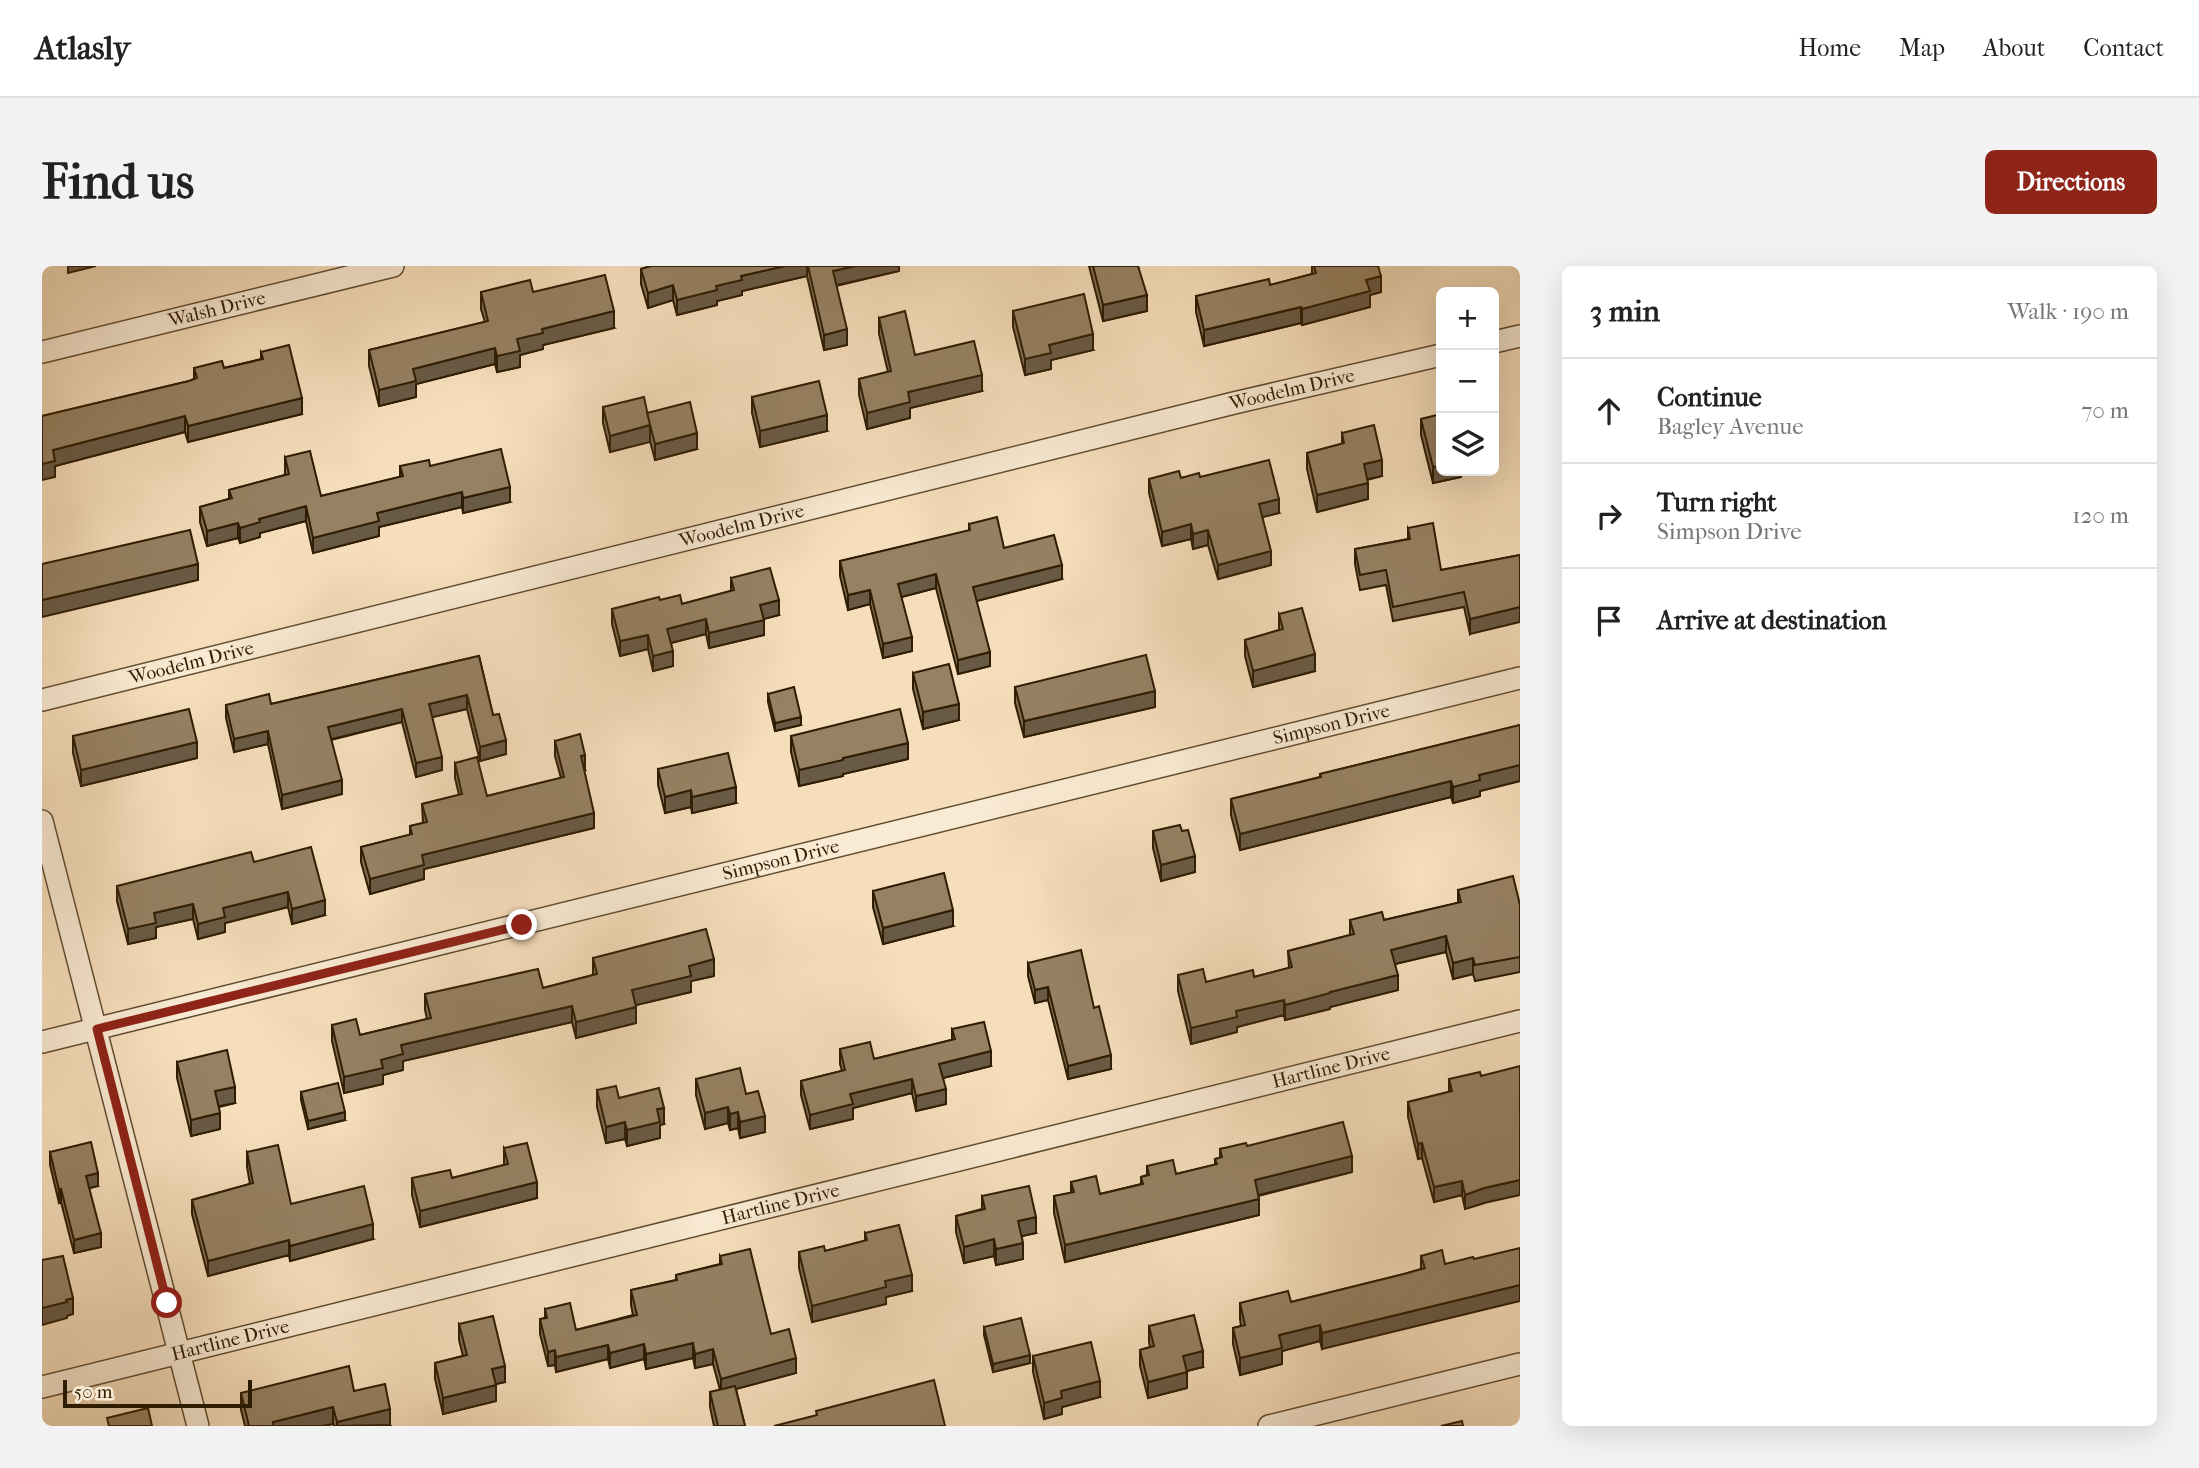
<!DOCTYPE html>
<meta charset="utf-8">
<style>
body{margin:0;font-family:"IM FELL French Canon",serif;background:#f2f2f2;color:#222}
.controls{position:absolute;right:21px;top:21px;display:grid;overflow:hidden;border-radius:10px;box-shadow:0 7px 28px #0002}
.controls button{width:63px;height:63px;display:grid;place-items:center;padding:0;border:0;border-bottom:2px solid #e0e0e0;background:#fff;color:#222;font:35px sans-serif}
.scale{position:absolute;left:21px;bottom:18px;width:189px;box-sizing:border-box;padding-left:7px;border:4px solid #2f1d03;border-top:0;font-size:19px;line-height:24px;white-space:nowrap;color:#2f1d03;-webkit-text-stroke:5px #f9ead3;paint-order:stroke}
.stop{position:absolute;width:21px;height:21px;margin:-16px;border:5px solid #8f2418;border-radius:50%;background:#fff}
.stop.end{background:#8f2418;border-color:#fff;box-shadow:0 2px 7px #0008}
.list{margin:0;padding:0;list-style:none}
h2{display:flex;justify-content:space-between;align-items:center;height:91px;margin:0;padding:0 28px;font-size:30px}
h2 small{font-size:23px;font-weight:400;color:#767676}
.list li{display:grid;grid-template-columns:46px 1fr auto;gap:21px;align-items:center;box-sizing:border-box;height:105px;padding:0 28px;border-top:2px solid #e0e0e0}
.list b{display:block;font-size:26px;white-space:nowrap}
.list p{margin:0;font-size:23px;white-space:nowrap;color:#767676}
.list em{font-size:23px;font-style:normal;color:#767676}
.icon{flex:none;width:38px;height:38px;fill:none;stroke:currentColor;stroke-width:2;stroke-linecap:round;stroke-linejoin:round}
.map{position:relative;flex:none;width:1478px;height:1160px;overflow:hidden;border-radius:10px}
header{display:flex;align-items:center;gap:42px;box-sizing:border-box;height:98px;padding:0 35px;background:#fff;border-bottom:2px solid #e0e0e0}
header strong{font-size:33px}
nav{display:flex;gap:38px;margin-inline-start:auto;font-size:24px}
.intro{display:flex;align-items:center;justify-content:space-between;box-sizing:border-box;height:168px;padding:0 42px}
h1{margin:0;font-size:49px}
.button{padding:18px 32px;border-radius:10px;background:#8f2418;color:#fff;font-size:24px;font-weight:700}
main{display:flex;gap:42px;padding:0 42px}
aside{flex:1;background:#fff;border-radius:10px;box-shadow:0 7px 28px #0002}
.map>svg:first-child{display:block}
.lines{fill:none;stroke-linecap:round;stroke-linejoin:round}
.street-casing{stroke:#614d31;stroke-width:24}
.street{stroke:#f9ead3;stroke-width:21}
.wall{fill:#816f55;stroke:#2f1d03;stroke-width:2}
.shaded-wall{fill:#695a45;stroke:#2f1d03;stroke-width:2}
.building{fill:#968163;stroke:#2f1d03;stroke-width:2}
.route{stroke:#8f2418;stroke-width:9}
.labels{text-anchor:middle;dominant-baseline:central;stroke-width:5;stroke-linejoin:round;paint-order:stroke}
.street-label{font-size:19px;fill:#2f1d03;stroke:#f9ead3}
</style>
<header>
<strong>Atlasly</strong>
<nav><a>Home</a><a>Map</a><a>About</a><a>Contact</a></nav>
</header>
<div class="intro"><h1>Find us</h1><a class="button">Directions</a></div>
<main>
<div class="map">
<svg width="1478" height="1160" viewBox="0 0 1478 1160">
<rect width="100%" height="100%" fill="#f6debc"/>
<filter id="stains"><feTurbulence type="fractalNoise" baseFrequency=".00286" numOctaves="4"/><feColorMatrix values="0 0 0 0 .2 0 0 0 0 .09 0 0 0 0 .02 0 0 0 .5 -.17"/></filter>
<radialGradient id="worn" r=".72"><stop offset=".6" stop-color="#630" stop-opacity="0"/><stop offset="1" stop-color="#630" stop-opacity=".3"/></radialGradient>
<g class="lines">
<g class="street-casing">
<g id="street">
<path d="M1452,76L1478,70"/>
<path id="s1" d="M0,86L351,0"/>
<path id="s2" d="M0,434L1192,137L1399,89"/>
<path d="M0,555L156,1160"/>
<path id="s3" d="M0,776L1478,412"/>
<path id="s4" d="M0,1121L1478,755"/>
<path d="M1227,1160L1478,1098"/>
</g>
</g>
<use href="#street" class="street"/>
</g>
<path class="wall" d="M609,0H857V5L794,20L805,79L782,84L765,10L700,25V29L675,35V39L635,49L631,34L606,42L599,18V3Z
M1047,0H1096L1105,45L1061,55Z
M1270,0H1336L1339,26L1328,29V41L1260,59L1259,57L1162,80L1154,46V30L1228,19L1270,8Z
M439,26H491L572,62L501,79V83L478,89V101L455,106L453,98L374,118V131L337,140L327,100V84L443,56L439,43Z
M971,45L1051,84L1009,94V103L983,109L971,61Z
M837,52L873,89L940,125L868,142V152L825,163L817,129V113L846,106L837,68Z
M219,86L260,148L146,176L143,166L13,200V211L0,150L147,115L152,113V102H182L219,93Z
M710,131L785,165L718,181L710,147Z
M561,141L605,147L655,183L613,194L608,175L568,186L561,157Z
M1398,143L1419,205V211L1391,217L1379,169V153L1398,149Z
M1300,167L1340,210L1325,214L1326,233L1275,246L1265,203V187L1300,178Z
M243,191L279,230L358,211V200H388L468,236L421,247L420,241L337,261V270L271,287L264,255L218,267V271L198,277L196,272L165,280L158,256V241L187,233V224L243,209Z
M1158,211L1237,247L1220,251L1229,299L1176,313L1166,279L1151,283L1149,273L1120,280L1107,227V213Z
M927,258L962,282L1020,313L934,335L948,400L916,408L894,322L859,331L870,385L841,392L828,338L806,344L798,310V295L927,265Z
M1366,262L1399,304L1478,289L1428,368L1422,341L1351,355L1344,319L1318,324L1313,298V283L1366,273Z
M689,312L737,349L721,353L722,369L667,382L664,368L629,377L631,400L611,405L606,383L578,390L570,358V343L618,334L640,338L689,325Z
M1237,348L1273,405L1211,421L1203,390V374L1237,364Z
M437,390L451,449L464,488L438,495L425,443L390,451L400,504L374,511L360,456L289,474L300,528L240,543L226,478L192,486L184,452V439L229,438Z
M871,407L917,454L881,463L871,423Z
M973,421L1113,441L982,471L973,437Z
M726,428L759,459L733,465L726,436Z
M1478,459V515L1438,525V530L1411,537L1409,531L1198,584L1189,549V533L1278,511V508Z
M31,470L155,492L39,520L31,487Z
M749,470L866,493L801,508V510L757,520L749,486Z
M513,475L543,504H542L552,562L382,603V613L328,628L319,596V581L368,569V560L381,557L380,538L417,529L413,512V497L445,530L519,512L513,490Z
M616,503L694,537L650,547L649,541L623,547L616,519Z
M1111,565H1140L1153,606L1119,615L1111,582Z
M212,596L283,649L250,658L246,641L183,657V666L156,673L151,653L114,661V672L86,678L75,635V620Z
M1416,624L1478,639V706L1433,715L1431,708L1411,713L1404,686L1353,698L1356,724L1288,741V743L1243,754L1242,749L1195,761V766L1149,778L1136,725V709L1164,716L1212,711L1247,702L1246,685L1308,669V654H1342L1416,637Z
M831,625L911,660L841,678L831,641Z
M551,692L672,710L649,715V726L594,739V757L534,772L530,756L361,795V804L341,809V818L302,827L290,775V759L318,769L385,753L383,744V728L501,722L551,709Z
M986,697L1069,803L1026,813L1006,734L993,737L986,710Z
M910,763L949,800L901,812L904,838L874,845L870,827L811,842V853L768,863L759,829V815L800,805L798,798V783L832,793L910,774Z
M135,796L193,837L177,841L178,863L149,870L135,812Z
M654,813L704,828L723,866L698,872L696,862L688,864L686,857L663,863L654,829Z
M1407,813L1442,937L1423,943L1420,929L1392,936L1380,892L1376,893L1366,851V836L1407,826Z
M555,824L577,832L622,858L618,859V872L585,880L583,873L564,877L555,841Z
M259,826L303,854L266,863L259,834Z
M1205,880L1310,906L1216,930L1217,949L1023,996L1012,947V930L1029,927V916L1058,928L1099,918V911L1105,909V900L1134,908L1173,899V893L1178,892V883Z
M462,882L495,932L378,961L370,929V912H410L462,899Z
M8,886L56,920L47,922L59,981L32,987L19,936L17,937L8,899Z
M205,886L249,938L331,973L248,995L247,989L166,1010L150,948V934L208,918L205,901Z
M940,930L994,967L980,970L981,993L954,999L952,990L922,997L914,966V950L940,943Z
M823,967L870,1025L844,1031V1038L770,1056L757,1002V986L783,985L823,975Z
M678,990L754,1107L694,1123L703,1160H672L668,1141V1126L678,1124L671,1098L653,1102L651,1092L604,1103L602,1093L568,1102L566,1093L514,1106L513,1099L506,1100L498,1068V1053L503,1052V1043L534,1064L591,1049L589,1039V1024L634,1014V1009L678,998Z
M1379,990L1403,998L1280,1083L1278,1075L1240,1085V1098L1198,1109L1191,1078V1062L1199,1060L1198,1053V1037L1249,1036L1362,1008L1379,1003Z
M417,1058L463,1116L454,1118V1135L401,1148L393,1113V1097L421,1090L417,1074Z
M1107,1060L1161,1101L1145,1105V1122L1106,1132L1098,1100V1084L1108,1081L1107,1076Z
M942,1061L988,1097L951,1106L942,1069Z
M991,1090L1058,1131L1020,1141V1148L1002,1153L991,1106Z
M312,1125L348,1159L292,1160L291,1158L281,1160H203L199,1144V1127Z"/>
<path class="shaded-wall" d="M26,0H54L26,7Z
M743,0H765V10L700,25V29L675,35V39L635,49V34L699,10Z
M813,0H857V5L791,20V5Z
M1339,10V26L1328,29V41L1260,59V43L1324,14Z
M631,19V34L606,42V27Z
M1105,29V45L1061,55V39Z
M1259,41V57L1162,80V64Z
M572,45V62L501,79V83L478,89V101L455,106V90L475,73L500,63Z
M805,63V79L782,84V69Z
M1051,68V84L1009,94V103L983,109V93L1007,79Z
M453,82V98L374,118V131L337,140V124L371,103Z
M940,109V125L868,142V152L825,163V147L866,126Z
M260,132V148L146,176V160Z
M785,149V165L718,181V165Z
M143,150V166L13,200V211L0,214V198L11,184Z
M608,159V176L568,186V170Z
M655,167V183L613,194V178Z
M1340,194V210L1322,214V198Z
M1399,199V205H1419V211L1391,217V201Z
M1326,217V233L1275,246V229Z
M468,221V236L421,247V232Z
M420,226V241L337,261V270L271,287V272L335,247Z
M1237,233V247L1217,252V238Z
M264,240V255L218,267V271L198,277V262L217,253Z
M196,257V272L165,280V265Z
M1149,258V273L1120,280V266Z
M1166,264V279L1151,283V268Z
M1229,285V299L1176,313V299Z
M156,298V314L0,351V334Z
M1020,299V313L931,336V321Z
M894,308V322L856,332V318Z
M828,324V338L806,344V329Z
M737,334V349L718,354V339Z
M1478,341V356L1428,368V353Z
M664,353V368L625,378V363Z
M722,354V369L667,382V367Z
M606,369V383L578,390V375Z
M870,371V385L841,392V378Z
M631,385V400L611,405V390Z
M948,386V400L916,408V394Z
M1273,388V405L1211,421V405Z
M1113,425V441L982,471V455Z
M425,429V443L387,452V438Z
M917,438V454L881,463V446Z
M360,443V456L286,474V461Z
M759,451V459L733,465V457Z
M226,465V478L192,486V473Z
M464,474V488L438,495V481Z
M155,476V492L39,520V504Z
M866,477V493L801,508V510L757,520V504L801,492Z
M543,489V504L539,505V490Z
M400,491V504L374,511V497Z
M1478,499V515L1438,525V530L1411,537V521L1437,509Z
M300,514V528L240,543V529Z
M1409,515V531L1198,584V568Z
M694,521V537L650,547V531Z
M649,524V541L623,547V531Z
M552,547V562L382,603V613L328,628V613L380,589Z
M1153,590V606L1119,615V599Z
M246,626V641L183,657V666L156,673V658L181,642Z
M283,634V649L250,658V643Z
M151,638V653L114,661V672L86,678V663L112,647Z
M911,644V660L841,678V662Z
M1404,670V686L1349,699V684Z
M1431,692V708L1411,713V697Z
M672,693V710L649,715V726L590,740V724L647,700Z
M1356,709V724L1288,741V743L1243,754V739L1288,726Z
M1006,721V734L993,737V724Z
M1242,734V749L1195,761V766L1149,778V762L1194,745Z
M530,740V756L361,795V804L341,809V818L302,827V811L339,794L359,779Z
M594,741V757L534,772V756Z
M949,785V800L897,813V798Z
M1069,789V803L1026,813V800Z
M870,813V827L811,842V853L768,863V849L808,828Z
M193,821V837L173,841V825Z
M904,823V838L874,845V830Z
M686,841V857L663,863V847Z
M622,842V858L618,859V872L585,880V864L615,843Z
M303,846V854L266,863V855Z
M696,846V862L688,864V848Z
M178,847V863L149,870V854Z
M723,850V866L698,872V856Z
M583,856V873L564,877V861Z
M1380,877V892L1376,893V878Z
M1310,890V906L1213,930V914Z
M56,907V920L44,923V910Z
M1478,914V929L1442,937L1423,943V929L1442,922Z
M1420,915V929L1392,936V921Z
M495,916V932L378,961V945Z
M19,923V936L17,937V924Z
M1217,933V949L1023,996V979Z
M994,951V967L976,971V955Z
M331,958V973L248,995V980Z
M59,967V981L32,987V974Z
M952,973V990L922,997V981Z
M247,974V989L166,1010V995Z
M981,977V993L954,999V983Z
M870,1009V1025L844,1031V1038L770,1056V1040L843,1015Z
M1478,1019V1035L1280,1083V1067Z
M31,1032V1048L25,1050V1052L0,1059V1042Z
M1278,1059V1075L1240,1085V1098L1198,1109V1092L1237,1069Z
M651,1077V1092L604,1103V1088Z
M602,1078V1093L568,1102V1087Z
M566,1079V1093L514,1106V1091Z
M671,1083V1098L653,1102V1088Z
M513,1084V1099L506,1100V1086Z
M1161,1085V1101L1141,1106V1090Z
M988,1089V1097L951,1106V1098Z
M754,1092V1107L679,1127V1113Z
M463,1100V1116L450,1119V1103Z
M1145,1106V1122L1106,1132V1116Z
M1058,1115V1131L1020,1141V1148L1002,1153V1137L1019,1125Z
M454,1119V1135L401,1148V1132Z
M291,1141V1158L281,1160H231V1156Z
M348,1143V1159L295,1160V1156Z"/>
<path class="building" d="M609,0H743L699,10L700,14L674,20L675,24L635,34L631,19L606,27L599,3Z
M766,0H813L791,5L805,63L782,69Z
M1051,0H1096L1105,29L1061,39Z
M1272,0H1336L1339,10L1324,14L1328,25L1260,43L1259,41L1162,64L1154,30L1227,13L1228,19L1274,7Z
M563,9L572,45L500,63L501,67L475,73L478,85L455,90L453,82L371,103L374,115L337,124L327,84L446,55L439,26L488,14L491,26Z
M1042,28L1051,68L1007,79L1009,87L983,93L971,45Z
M863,45L873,89L932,75L940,109L866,126L868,136L825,147L817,113L849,105L837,52Z
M247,79L260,132L146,160L143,150L11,184L13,195L0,198V150L147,115L155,112L152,102L180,95L182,102L221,93L219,86Z
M777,115L785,149L718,165L710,131Z
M602,131L608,159L568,170L561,141Z
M648,136L655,167L613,178L605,147Z
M1398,143H1399V199L1391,201L1379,153L1399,148Z
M1332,159L1340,194L1322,198L1326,217L1275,229L1265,187L1302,177L1300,167Z
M459,183L468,221L421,232L420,226L335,247L337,255L271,272L264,240L217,253L218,256L198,262L196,257L165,265L158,241L190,232L187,224L247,208L243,191L268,185L279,230L361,210L358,200L387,194L388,200Z
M1227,194L1237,233L1217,238L1229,285L1176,299L1166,264L1151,268L1149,258L1120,266L1107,213L1137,205L1139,212L1157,207L1158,211Z
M955,251L962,282L1012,269L1020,299L931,321L948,386L916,394L894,308L856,318L870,371L841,378L828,324L806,329L798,295L928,264L927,258Z
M1391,257L1399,304L1478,289V341L1428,353L1422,326L1351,341L1344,304L1318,309L1313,283L1368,273L1366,262Z
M148,264L156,298L0,334V298Z
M728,302L737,334L718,339L722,354L667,367L664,353L625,363L631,385L611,390L606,369L578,375L570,343L617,331L618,334L638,329L640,338L692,324L689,312Z
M1260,342L1273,388L1211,405L1203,374L1241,363L1237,348Z
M1104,389L1113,425L982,455L973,421Z
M437,390L451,449L457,448L464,474L438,481L425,429L387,438L400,491L374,497L360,443L286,461L300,514L240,529L226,465L192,473L184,439L227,428L229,438Z
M907,398L917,438L881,446L871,407Z
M752,421L759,451L733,457L726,428Z
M147,443L155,476L39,504L31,470Z
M858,443L866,477L801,492V494L757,504L749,470Z
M1478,459V499L1437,509L1438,514L1411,521L1409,515L1198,568L1189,533L1279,511L1278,508Z
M538,468L543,489L539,490L552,547L380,589L382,599L328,613L319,581L370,568L368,560L385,556L380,538L420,528L413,497L435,491L445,530L522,511L513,475Z
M686,487L694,521L650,531L649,524L623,531L616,503Z
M1138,559L1140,565L1146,564L1153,590L1119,599L1111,565Z
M269,581L283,634L250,643L246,626L181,642L183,651L156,658L151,638L112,647L114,657L86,663L75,620L209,586L212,596Z
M902,607L911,644L841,662L831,625Z
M1471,610L1478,639V691L1433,699L1431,692L1411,697L1404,670L1349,684L1356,709L1288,726V727L1243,739L1242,734L1194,745L1195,751L1149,762L1136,709L1161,703L1164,716L1211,704L1212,711L1250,701L1246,685L1312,668L1308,654L1340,646L1342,654L1419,636L1416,624Z
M664,663L672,693L647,700L649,710L590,724L594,741L534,756L530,740L359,779L361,788L339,794L341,802L302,811L290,759L314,753L318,769L389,752L383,728L496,703L501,722L555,708L551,692Z
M1039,684L1052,742L1057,740L1069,789L1026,800L1006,721L993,724L986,697Z
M942,756L949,785L897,798L904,823L874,830L870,813L808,828L811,838L768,849L759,815L803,804L798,783L828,776L832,793L913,773L910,763Z
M185,784L193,821L173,825L178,847L149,854L135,796Z
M1478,800V914L1442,922L1423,929L1420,915L1392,921L1380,877L1376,878L1366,836L1410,825L1407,813L1438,806L1439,810Z
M698,802L704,828L716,825L723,850L698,856L696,846L688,848L686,841L663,847L654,813Z
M296,817L303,846L266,855L259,826Z
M574,820L577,832L617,822L622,842L615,843L618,856L585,864L583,856L564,861L555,824Z
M1301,856L1310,890L1213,914L1217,933L1023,979L1012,930L1032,926L1029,916L1054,910L1058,928L1101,918L1099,911L1107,909L1105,900L1131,894L1134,908L1175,898L1173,893L1180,891L1178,883L1204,877L1205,880Z
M49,876L56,907L44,910L59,967L32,974L19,923L17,924L8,886Z
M485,877L495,916L378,945L370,912L408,904L410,912L466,898L462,882Z
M236,879L249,938L322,920L331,958L248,980L247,974L166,995L150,934L211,917L205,886Z
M987,920L994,951L976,955L981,977L954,983L952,973L922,981L914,950L943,943L940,930Z
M857,959L870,1009L843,1015L844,1021L770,1040L757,986L782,980L783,985L825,974L823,967Z
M1478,982V1019L1280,1067L1278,1059L1237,1069L1240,1082L1198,1092L1191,1062L1203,1059L1198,1037L1246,1025L1249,1036L1362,1008L1383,1002L1379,990L1400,984L1403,998L1431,991L1432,993Z
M708,983L729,1068L747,1063L754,1092L679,1113L671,1083L653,1088L651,1077L604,1088L602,1078L568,1087L566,1079L514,1091L513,1084L506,1086L498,1053L505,1052L503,1043L528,1037L534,1064L595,1049L589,1024L635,1014L634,1009L680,998L678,990Z
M21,990L31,1032L24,1034L25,1036L0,1042V994Z
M1152,1049L1161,1085L1141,1090L1145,1106L1106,1116L1098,1084L1112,1080L1107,1060Z
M451,1050L463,1100L450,1103L454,1119L401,1132L393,1097L425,1089L417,1058Z
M979,1052L988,1089L951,1098L942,1061Z
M1049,1076L1058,1115L1019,1125L1020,1132L1002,1137L991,1090Z
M307,1100L312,1125L343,1118L348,1143L295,1156L291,1141L231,1156V1160H207L199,1127Z
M892,1114L903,1160H732L775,1149L774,1145Z
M693,1120L703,1160H676L668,1126Z
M106,1142L110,1160H67L65,1152Z
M1420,1155L1421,1160H1399Z"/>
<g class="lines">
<path class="route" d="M125,1037L55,763L480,659"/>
</g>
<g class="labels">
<g class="street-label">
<text stroke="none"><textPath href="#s1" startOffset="180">Walsh Drive</textPath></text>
<text stroke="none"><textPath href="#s2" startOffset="1288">Woodelm Drive</textPath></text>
<text stroke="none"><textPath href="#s2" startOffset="721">Woodelm Drive</textPath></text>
<text stroke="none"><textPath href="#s2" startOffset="154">Woodelm Drive</textPath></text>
<text stroke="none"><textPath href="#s3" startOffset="1328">Simpson Drive</textPath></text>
<text stroke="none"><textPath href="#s3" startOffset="761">Simpson Drive</textPath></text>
<text stroke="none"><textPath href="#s4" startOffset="1328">Hartline Drive</textPath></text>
<text stroke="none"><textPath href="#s4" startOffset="761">Hartline Drive</textPath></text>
<text stroke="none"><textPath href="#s4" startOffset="194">Hartline Drive</textPath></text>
</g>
</g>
<rect width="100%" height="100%" filter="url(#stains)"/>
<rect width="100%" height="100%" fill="url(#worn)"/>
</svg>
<div class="controls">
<button>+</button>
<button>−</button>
<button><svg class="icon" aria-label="layers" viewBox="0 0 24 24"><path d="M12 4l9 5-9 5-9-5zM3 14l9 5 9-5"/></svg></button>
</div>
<div class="scale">50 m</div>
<div class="stop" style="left:125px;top:1037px"></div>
<div class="stop end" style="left:480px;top:659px"></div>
</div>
<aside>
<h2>3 min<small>Walk · 190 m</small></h2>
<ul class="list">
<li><svg class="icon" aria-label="ahead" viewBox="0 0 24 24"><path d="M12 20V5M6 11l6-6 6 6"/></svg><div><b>Continue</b><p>Bagley Avenue</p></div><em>70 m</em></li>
<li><svg class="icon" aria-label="right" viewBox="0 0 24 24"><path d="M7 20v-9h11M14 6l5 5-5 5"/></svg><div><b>Turn right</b><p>Simpson Drive</p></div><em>120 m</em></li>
<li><svg class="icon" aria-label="arrive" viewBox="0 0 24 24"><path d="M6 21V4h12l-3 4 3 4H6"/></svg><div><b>Arrive at destination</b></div></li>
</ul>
</aside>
</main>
